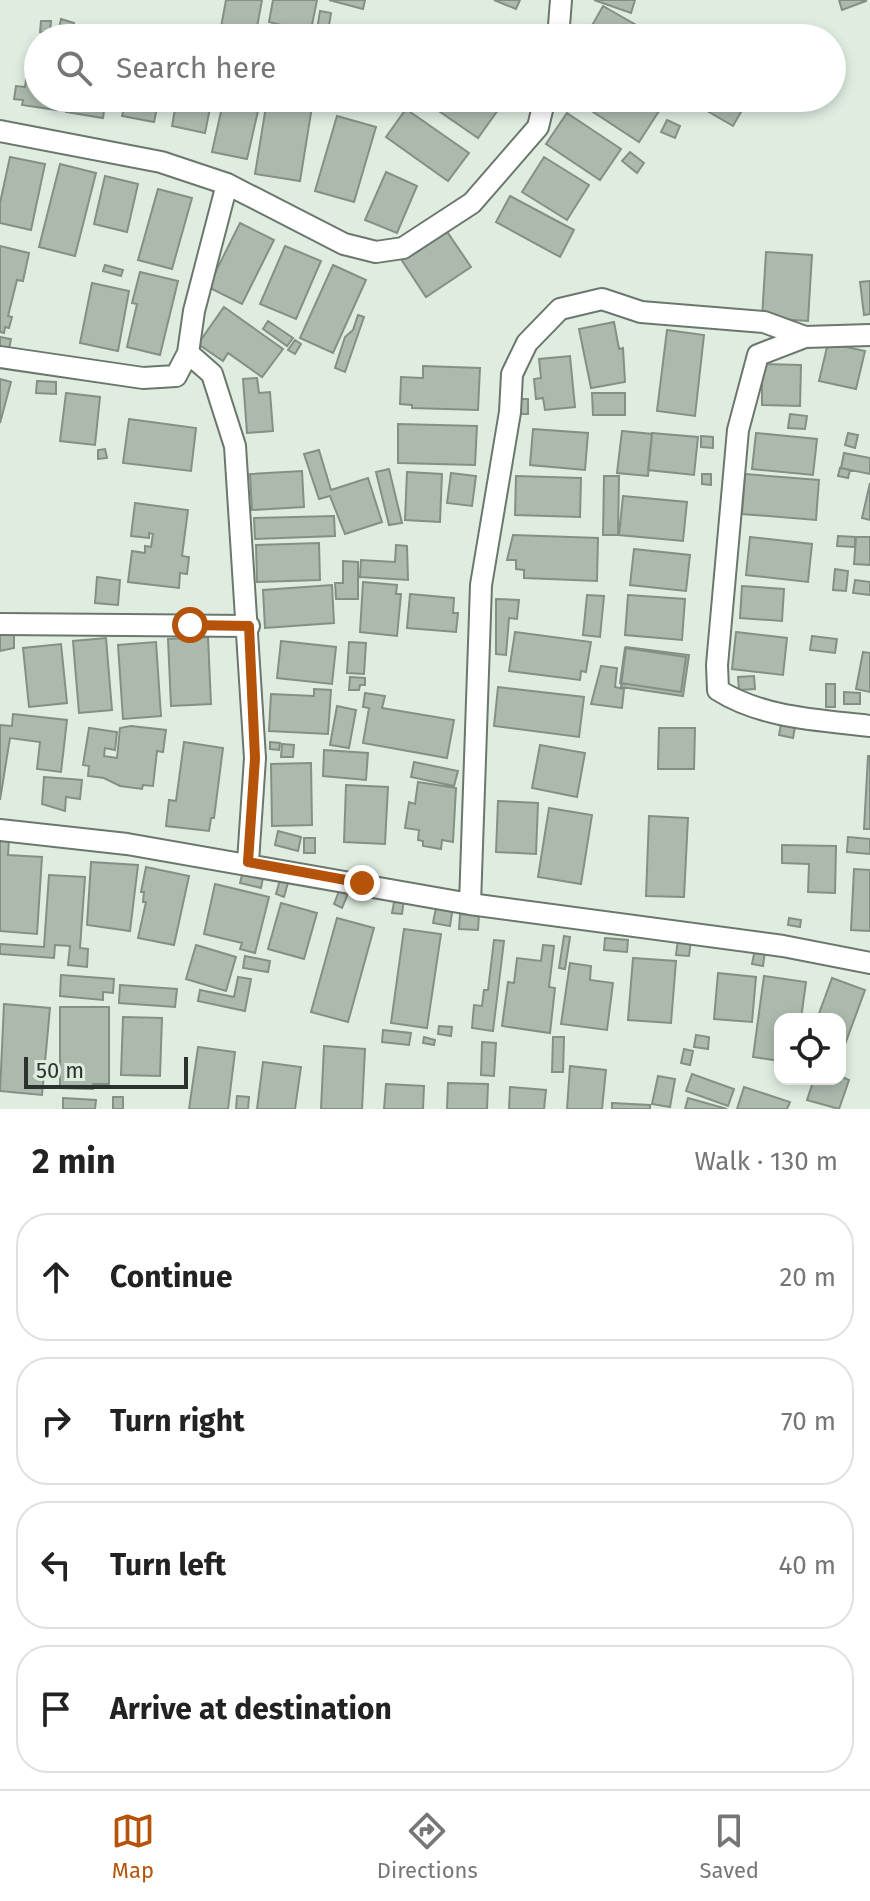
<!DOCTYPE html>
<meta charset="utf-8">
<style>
body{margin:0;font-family:"Fira Sans",sans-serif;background:#f6f6f6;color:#222}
.controls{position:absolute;right:24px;bottom:24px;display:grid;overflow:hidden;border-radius:16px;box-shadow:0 4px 12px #0003}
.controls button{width:72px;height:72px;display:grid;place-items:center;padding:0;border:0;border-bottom:2px solid #e0e0e0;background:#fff;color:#222;font:40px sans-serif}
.scale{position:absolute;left:24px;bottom:20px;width:164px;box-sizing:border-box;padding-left:8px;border:4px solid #2c322d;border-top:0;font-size:22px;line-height:28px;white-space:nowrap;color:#2c322d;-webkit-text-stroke:6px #dfede1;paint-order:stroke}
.stop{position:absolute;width:24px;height:24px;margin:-18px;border:6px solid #b45309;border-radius:50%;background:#fff}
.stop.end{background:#b45309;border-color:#fff;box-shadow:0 2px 8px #0008}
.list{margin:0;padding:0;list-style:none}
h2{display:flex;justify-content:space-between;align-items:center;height:104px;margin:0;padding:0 32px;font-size:34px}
h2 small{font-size:26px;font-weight:400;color:#767676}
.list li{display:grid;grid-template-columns:52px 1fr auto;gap:24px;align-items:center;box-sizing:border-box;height:128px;margin:0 16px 16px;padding:0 16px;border:2px solid #e0e0e0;border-radius:32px}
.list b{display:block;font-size:30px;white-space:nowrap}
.list em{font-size:26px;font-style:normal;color:#767676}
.icon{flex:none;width:44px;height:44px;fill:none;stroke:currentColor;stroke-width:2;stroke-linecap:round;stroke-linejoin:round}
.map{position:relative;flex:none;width:870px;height:1109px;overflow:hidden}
.search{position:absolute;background:#fff;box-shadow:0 4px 12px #0003;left:24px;right:24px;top:24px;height:88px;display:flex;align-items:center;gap:20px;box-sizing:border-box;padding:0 28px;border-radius:44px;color:#767676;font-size:30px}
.sheet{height:680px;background:#fff}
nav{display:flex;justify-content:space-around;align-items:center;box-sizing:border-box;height:112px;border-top:2px solid #e0e0e0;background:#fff;font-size:22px;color:#767676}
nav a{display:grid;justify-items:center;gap:4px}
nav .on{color:#b45309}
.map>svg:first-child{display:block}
.building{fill:#acbaae;stroke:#839085;stroke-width:2}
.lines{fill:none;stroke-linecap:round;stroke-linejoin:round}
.minor-casing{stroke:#6b776d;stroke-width:24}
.minor{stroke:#fff;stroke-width:20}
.route{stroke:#b45309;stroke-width:10}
</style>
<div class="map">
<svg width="870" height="1109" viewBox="0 0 870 1109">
<rect width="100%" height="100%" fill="#dfede1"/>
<path class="building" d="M226,0H262L255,38H219Z
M273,0H317L311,30L295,27L294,34L280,31L281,25L269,22Z
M329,0H365L363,9Z
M494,0H520L516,9Z
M594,0H635L631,13Z
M839,0H866V1L842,10Z
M603,6L659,38H585Z
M320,11L331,13L328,32L317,30Z
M61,19L74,23L71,32L59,28Z
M41,21H51L50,33L40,32Z
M83,30L116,35V38H82Z
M372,31L398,38H370Z
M29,60L38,61V98H58L57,110L22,105L23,100L14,99L16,86L25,87Z
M68,98H106L103,118L66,112Z
M126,98H159L154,122L122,116Z
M177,98H212L205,133L172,126Z
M224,98H261L247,159L212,152Z
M420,98H481L498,110L478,138Z
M581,98H639L659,111L639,142L578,102Z
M685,98H749L733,126Z
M267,100L312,107L300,181L255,174Z
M406,109L469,153L448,181L386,137Z
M567,113L621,149L600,180L546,144Z
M337,116L376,127L354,202L315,191Z
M667,120L680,126L675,138L661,132Z
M630,152L644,163L637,173L622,161Z
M10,157L45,164L31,230L0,223V203Z
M544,157L589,185L567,220L522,192Z
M60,164L96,173L75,256L39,247Z
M386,172L417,186L397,233L365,220Z
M105,176L138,184L127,232L94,224Z
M158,189L192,198L172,269L138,260Z
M510,196L574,230L560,257L496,222Z
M240,223L274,240L242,304L208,287Z
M446,230L471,267L426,297L401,259Z
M0,246L29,253L23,281L17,280L8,316L12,317L9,328L5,327L4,333L0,332Z
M285,246L321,261L296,319L260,304Z
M766,252L812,255L808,321L762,318Z
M105,265L123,270L121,276L103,271Z
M333,265L366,280L333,353L300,338Z
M140,272L178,281L160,355L127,347L137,304L132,303Z
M870,281V314L864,315L860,282Z
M92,283L129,291L118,351L80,343Z
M224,307L283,349L262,377L228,353L223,361L198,344Z
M358,315L364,317L345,372L335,368L345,337L353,330Z
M268,321L293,338L287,346L263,329Z
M614,322L619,349L623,348L625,382L591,388L579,329Z
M667,330L704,335L695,416L657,411Z
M0,337L11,339L9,349L0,347Z
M295,340L301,344L295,354L288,350Z
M828,343L865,351L856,389L819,381Z
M570,356L575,407L545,410L543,398L536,399L534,379L541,378L539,359Z
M762,364L801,365L800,406L762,405Z
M423,366L480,368L478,410L412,408V405L400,404L401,377L423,378Z
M257,378L259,393L270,392L273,431L247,433L243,379Z
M0,379L11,382L0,423Z
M37,381L56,382V394L36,393Z
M66,393L100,397L95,445L60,441Z
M592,393H625V415H593Z
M515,399H528V414H516Z
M790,414L807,416L805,429L788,428Z
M129,419L196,428L191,471L123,463Z
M398,424L477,426L475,465L398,463Z
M533,429L588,433L585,470L530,465Z
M622,431L652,434L648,476L617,473Z
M652,433L698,437L694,475L648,470Z
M756,433L817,439L813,475L752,469Z
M848,433L858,435L855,448L845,445Z
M701,436L713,437V448L701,447Z
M105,449L107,458L98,459V450Z
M319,450L331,490L368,478L382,522L345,534L330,496L319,499L304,454Z
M844,453L870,458V474L841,468Z
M840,468L850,470L848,478L838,476Z
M389,469L402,523L389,525L376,472Z
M302,471L304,507L252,510L250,474Z
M407,472L442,474L440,522L405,520Z
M451,473L476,476L472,506L447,503Z
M702,474H711V485L702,484Z
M745,474L819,480L816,520L742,514Z
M516,476L581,478L580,517L515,515Z
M604,476H619L618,535H603Z
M870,483V520L862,518Z
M623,496L687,502L683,541L619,535Z
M135,503L188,510L182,556L189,557L187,574L180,573L179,588L128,582L132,551L145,553V546L151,547L153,534L149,533V538L131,536Z
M334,516L335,536L255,539L254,518Z
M513,535L598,538L597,581L524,578V570L516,569V560H507Z
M838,536L855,537V547L837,546Z
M750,537L812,544L808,582L746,575Z
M856,537H870V565L854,564Z
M319,543L320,580L257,582L256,545Z
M396,545L407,546L408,580L360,577L361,560L395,562Z
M634,549L690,555L686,591L630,585Z
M343,561L358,562V599H336L335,583H343Z
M835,569L848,571L846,591L833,590Z
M97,577L120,580L118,605L95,603Z
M855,580L870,582V595L853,593Z
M363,582L397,585L396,594H401L397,636L360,632Z
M332,585L334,623L265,628L263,590Z
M742,586L784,589L782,621L740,618Z
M410,594L454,598L453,613H458L456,632L407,628Z
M587,595L604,596L600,637L583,635Z
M628,595L685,599L682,640L625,635Z
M496,599L519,600L517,619L509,618L506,655L496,654Z
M0,632L14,633V648L0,651Z
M515,632L591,642L586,672L581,671L580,680L509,671Z
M736,632L787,638L783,675L732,669Z
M812,636L837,639L835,653L810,650Z
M208,637L211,704L171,706L168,639Z
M106,638L112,710L79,713L73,641Z
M281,641L336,647L332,684L277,678Z
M156,642L161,716L123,719L118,645Z
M349,642L366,643L364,674L347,673Z
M61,644L67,703L29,707L23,648Z
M626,647L689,655L683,696L621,687Z
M625,648L686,657L681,692L620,683Z
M863,652L870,653V692L856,689Z
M601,666L617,668L615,687L624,689L622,708L591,704Z
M754,676L755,689L739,690L738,677Z
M350,677L365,678V685H360L359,690H349Z
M826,684H835V707H826Z
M498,687L584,697L579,737L494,726Z
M314,689L331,690L328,734L269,731L271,694L314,696Z
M844,692L860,693V704H844Z
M365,693L385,696L382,708L454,720L447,758L363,743L369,708L363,707Z
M337,706L356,710L349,748L330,745Z
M13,714L67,720L61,772L37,769L40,742L10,738L0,800V725L12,726Z
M781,724L795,727L793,738L779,735Z
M131,726L166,730L163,752L157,751L153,786L143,785L142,789L120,786L104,778L88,776L89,766L83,765L89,728L117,732L115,750L105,748L104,756L117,758L120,728Z
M659,728H695L694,769H658Z
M184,742L223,748L214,818H211L209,831L166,826L169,800L176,801Z
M270,742L280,743L279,750L270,749Z
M282,744L294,745L293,757H281Z
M540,745L585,753L577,797L532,788Z
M324,750L368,753L366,780L323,776Z
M868,756H870V829H864Z
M414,762L458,771L454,786L411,777Z
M311,763L312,825L272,826L271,764Z
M44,777L82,780L80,799L66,797L65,811L42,804Z
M418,782L456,788L453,842L442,840L441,849L423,846V841L418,840L419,830L405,828L409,802L415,804Z
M346,785L388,787L385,844L344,842Z
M498,801L538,803L536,854L496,852Z
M549,808L592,815L581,884L538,877Z
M649,816L688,818L684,897L646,896Z
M278,831L301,837L298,851L275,845Z
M848,837L870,839V854L847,852Z
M0,838L9,839L8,855L42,857L37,934L0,931Z
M304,838H315V853H304Z
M782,845L836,846L835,893L808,892L809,864L782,863Z
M91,862L138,865L130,931L87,925Z
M146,867L189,876L174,945L138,938L146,902H143L144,892H141Z
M244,867L264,872L261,888L240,883Z
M854,869L870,870V931L851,930Z
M49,875L85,877L80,948L88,949L87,967L68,965L70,946L55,945L54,958L0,954V944L44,947Z
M281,876L289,879L284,897L276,894Z
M215,884L269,897L255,953L240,949L242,943L204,934Z
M341,886L350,889L342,908L334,904Z
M395,897L404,899L402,914L392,913Z
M281,903L317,913L304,959L268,949Z
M437,903L453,906L450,926L433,923Z
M460,914L479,915L478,930L459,929Z
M337,918L374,928L348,1022L311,1012Z
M789,918L801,920L800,927L788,925Z
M404,929L441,934L427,1028L391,1023Z
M564,936L570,937L565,969L559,968Z
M605,938L628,940L627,952L604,950Z
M678,939L691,940L689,956L676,955Z
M494,940L504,941L493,1031L472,1028L474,1005L482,1006L484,990H488Z
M196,945L236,957L226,991L186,979Z
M543,945L554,946L549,987L555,988L550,1033L502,1026L508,982L514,983L517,958L541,961Z
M755,949L765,951L763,966L752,964Z
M245,956L270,961L268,972L243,968Z
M633,958L676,961L671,1023L628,1020Z
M570,963L591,966L590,980L613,983L607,1030L561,1024Z
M718,973L756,977L752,1022L714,1019Z
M61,975L114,979L113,993L103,992V1000L60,996Z
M764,976L806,982L801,1019H780V1061L753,1057Z
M238,977L251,979L245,1011L198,1001L200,990L234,997Z
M832,978L865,990L840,1058V1019H817Z
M120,985L177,989L175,1007L119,1003Z
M4,1004L50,1008L42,1095L0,1091Z
M60,1007H109V1084H93V1089L60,1088Z
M123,1017L162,1018L160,1076L121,1075Z
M439,1026L452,1027L451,1036L438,1034Z
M383,1030L411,1033L409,1045L382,1042Z
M696,1035L709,1037L708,1049L694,1047Z
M424,1037L435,1040L434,1045L423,1043Z
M553,1037H564L563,1072H552Z
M482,1042L496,1043L494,1076L481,1075Z
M324,1046L365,1049L362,1109H321Z
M198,1047L235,1052L228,1109H189Z
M684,1049L693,1051L690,1065L681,1063Z
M263,1062L301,1067L295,1109H257Z
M570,1066L606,1070L602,1109H567Z
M692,1074L734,1089L728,1106L686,1091Z
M658,1076L675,1079L670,1107L652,1104Z
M840,1076L849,1080L839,1109L807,1100L814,1079Z
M448,1083L488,1084L487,1109H447Z
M386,1084L424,1086L423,1109H384Z
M510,1087L546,1090L544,1109H509Z
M744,1087L790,1102L787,1109H737Z
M237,1096L249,1097L248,1109H236Z
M113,1097H123V1109H113Z
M63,1098L96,1100L95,1109H63Z
M688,1098L727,1109H685Z
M612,1103L650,1105V1109H612Z"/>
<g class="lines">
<g class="minor-casing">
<path id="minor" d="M558,38L561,0
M0,131L161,162L227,184L344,244L376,252L403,248L472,203L538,127L545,98
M870,335L805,337L758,355L738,430L717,665L718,690C762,718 819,720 870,726
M188,353L212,374L235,446L255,758L248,862
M0,357L143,378L176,376L188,353L194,311L227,184
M0,624L249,626
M0,830L127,844L470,904L783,946L870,963
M470,904L481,585L510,412L512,374L527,343L560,309L602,299L641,312L764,322L805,337"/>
</g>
<use href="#minor" class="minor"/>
</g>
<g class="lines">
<path class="route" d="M190,625L249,626L255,758L248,862L362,883"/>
</g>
</svg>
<div class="controls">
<button><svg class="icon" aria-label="locate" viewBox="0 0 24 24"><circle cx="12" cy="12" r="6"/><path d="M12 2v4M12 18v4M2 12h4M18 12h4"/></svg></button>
</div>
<div class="scale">50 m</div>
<div class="stop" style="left:190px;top:625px"></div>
<div class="stop end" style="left:362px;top:883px"></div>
<div class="search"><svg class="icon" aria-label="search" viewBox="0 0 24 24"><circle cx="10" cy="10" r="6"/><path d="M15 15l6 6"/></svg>Search here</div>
</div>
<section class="sheet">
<h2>2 min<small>Walk · 130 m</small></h2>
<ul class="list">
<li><svg class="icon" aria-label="ahead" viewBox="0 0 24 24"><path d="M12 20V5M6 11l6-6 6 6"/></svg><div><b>Continue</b></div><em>20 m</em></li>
<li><svg class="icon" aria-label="right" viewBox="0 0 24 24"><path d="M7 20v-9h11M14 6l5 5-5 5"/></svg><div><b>Turn right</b></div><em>70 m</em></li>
<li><svg class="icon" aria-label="left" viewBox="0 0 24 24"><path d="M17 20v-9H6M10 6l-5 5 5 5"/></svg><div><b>Turn left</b></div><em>40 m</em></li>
<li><svg class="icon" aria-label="arrive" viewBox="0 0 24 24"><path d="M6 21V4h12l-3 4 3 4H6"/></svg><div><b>Arrive at destination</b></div></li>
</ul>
</section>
<nav>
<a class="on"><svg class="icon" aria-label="map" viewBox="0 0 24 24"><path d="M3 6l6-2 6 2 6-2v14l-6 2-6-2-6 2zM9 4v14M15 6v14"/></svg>Map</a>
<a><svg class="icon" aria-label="directions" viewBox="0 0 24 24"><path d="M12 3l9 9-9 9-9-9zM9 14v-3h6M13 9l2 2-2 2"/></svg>Directions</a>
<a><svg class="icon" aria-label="saved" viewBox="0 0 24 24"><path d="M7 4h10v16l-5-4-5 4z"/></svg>Saved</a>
</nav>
